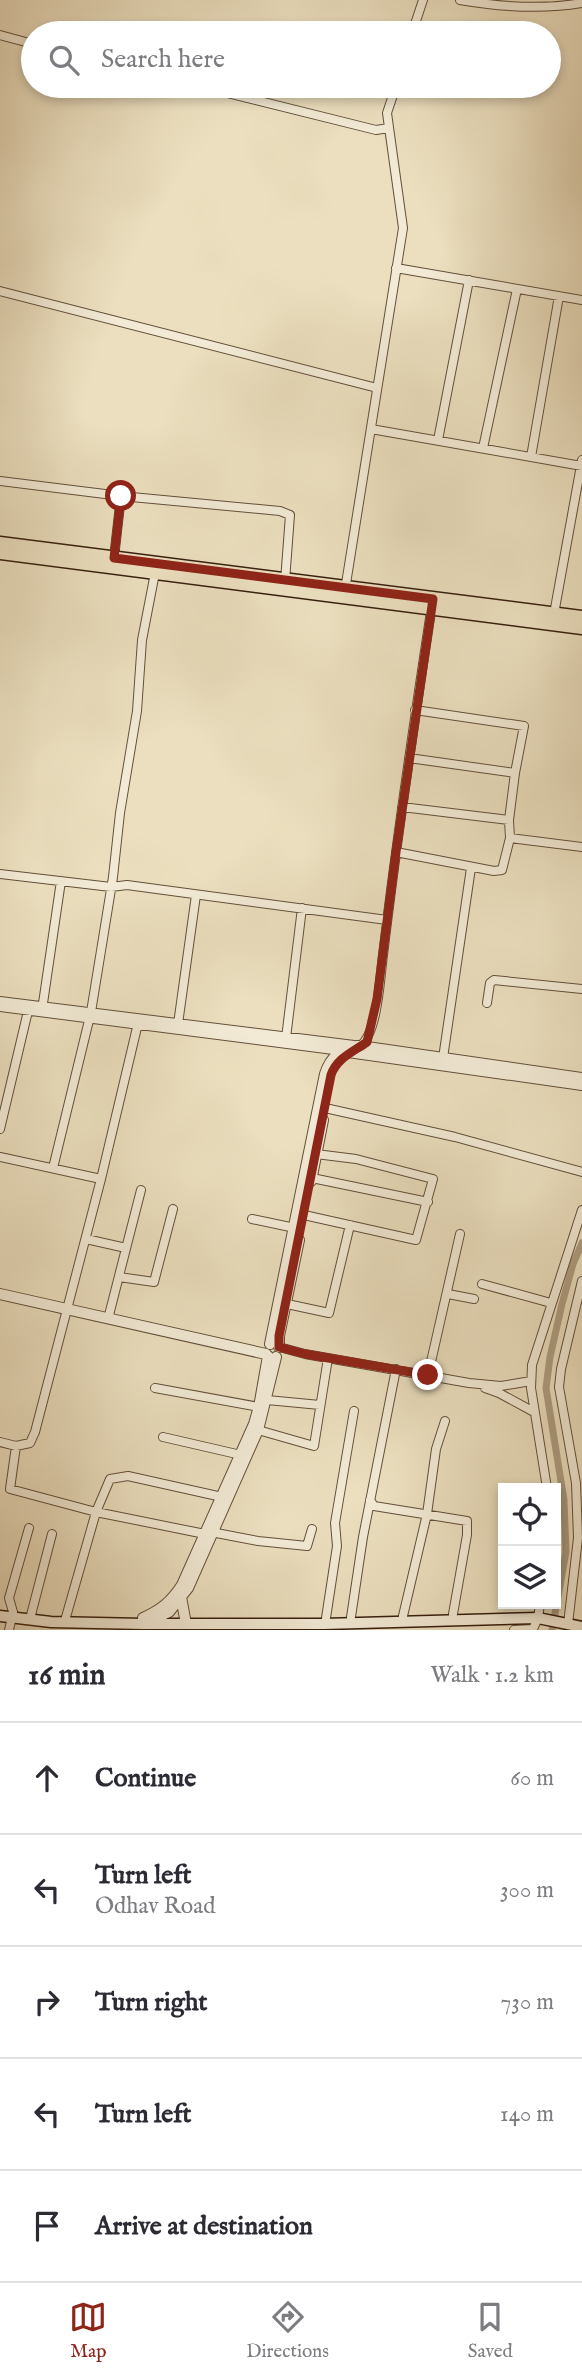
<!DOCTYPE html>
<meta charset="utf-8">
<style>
body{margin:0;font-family:"IM FELL English",serif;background:#f7f7f7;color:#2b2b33}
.controls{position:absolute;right:21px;bottom:21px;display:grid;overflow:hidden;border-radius:0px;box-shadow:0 4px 10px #0003}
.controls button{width:63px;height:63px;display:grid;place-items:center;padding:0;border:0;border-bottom:2px solid #e1e1e2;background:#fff;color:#2b2b33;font:35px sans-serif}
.stop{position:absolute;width:21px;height:21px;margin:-16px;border:5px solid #8f2418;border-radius:50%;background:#fff}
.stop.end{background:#8f2418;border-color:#fff;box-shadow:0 2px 7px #0008}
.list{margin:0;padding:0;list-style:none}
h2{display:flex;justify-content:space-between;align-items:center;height:91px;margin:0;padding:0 28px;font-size:30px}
h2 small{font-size:23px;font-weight:400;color:#7c7c81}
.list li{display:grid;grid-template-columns:46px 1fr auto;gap:21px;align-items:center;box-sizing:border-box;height:112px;padding:0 28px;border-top:2px solid #e1e1e2}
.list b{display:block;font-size:26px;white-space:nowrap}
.list p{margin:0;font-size:23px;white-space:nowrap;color:#7c7c81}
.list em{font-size:23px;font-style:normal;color:#7c7c81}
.icon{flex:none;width:38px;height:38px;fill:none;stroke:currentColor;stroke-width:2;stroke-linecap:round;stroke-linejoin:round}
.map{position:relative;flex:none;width:582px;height:1630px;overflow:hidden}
.search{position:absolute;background:#fff;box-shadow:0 4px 10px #0003;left:21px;right:21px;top:21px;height:77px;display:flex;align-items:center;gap:18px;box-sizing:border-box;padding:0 24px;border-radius:38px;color:#7c7c81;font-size:26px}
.sheet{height:651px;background:#fff}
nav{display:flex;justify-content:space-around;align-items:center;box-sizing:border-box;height:98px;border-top:2px solid #e1e1e2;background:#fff;font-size:19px;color:#7c7c81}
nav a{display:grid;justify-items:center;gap:4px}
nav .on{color:#8f2418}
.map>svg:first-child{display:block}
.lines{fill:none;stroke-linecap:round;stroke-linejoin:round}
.canal{stroke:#ae9e83;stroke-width:7}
.minor-casing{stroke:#644f3a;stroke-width:10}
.tertiary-casing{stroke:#644f3a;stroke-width:12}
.secondary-casing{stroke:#371f0e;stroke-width:13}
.primary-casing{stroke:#371f0e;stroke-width:15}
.minor{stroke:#f2ead5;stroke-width:8}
.tertiary{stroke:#f2ead5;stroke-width:10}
.secondary{stroke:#f2ead5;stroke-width:10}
.primary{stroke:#ebdfbf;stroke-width:12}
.route{stroke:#8f2418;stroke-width:9}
</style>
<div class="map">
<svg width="582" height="1630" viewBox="0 0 582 1630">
<rect width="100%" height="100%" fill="#ebdfbf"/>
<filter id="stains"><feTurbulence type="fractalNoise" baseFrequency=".00286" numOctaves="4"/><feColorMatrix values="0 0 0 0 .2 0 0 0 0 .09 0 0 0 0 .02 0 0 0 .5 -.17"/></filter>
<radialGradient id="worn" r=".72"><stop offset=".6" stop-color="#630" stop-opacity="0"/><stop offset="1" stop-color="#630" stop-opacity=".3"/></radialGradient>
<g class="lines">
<path class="canal" d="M552,1630L566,1552L564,1500L546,1388L550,1357L562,1304L573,1264L582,1243"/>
<g class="minor-casing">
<path id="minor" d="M460,0C501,7 542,10 582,3
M412,33L423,0
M0,35L33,44
M199,86L376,130L389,128
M396,268L582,300
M0,291L377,388
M371,429L582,466
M438,440L469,280
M483,448L517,289
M531,457L559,296
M0,481L121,496
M114,558L121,496L280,511L290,515L285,581
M345,590L403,228L387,113L396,86
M554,614L582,460
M415,710L524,726L515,773
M402,807L509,820
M510,838L582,847
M396,852L494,871L502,870L510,838L509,820L515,773L409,758
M0,874L111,887L127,885L387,920
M0,1001L354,1045
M487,1003L490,983L494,980L582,989
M0,1007L341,1051
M42,1010L61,881
M178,1024L196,895
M286,1038L302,908
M360,1046C378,1033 380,977 383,955C397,838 414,722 432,605
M443,1058L471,868
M325,1108L455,1137L582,1172
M0,1129L28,1011
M0,1157L101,1179
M53,1168L91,1012L113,877L120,813L137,711L142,640L155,573
M312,1178L428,1202
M304,1215L416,1240L433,1179L356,1159L316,1154
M252,1219L295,1228
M86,1239L126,1248
M119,1277L154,1282L173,1209
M482,1284L551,1303
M448,1294L474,1299
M287,1304L329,1313L350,1225
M109,1315L141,1190
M279,1347L305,1354L469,1383L501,1386L531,1381
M428,1375L460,1234
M155,1388L259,1407
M485,1388L499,1393L534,1412
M267,1400L320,1405
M258,1430L314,1446L328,1358
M163,1437L241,1455
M0,1442L16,1446L30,1443L35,1432L101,1179L139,1019
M16,1446L10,1489L96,1512L205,1534
M547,1488L531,1388L532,1365L582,1210
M370,1500L374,1506L467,1521V1535L453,1614
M211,1532L258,1541L307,1546L312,1529
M31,1615L52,1534
M403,1616L427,1514L436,1449L445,1421
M66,1617L96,1512L110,1479L128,1476L222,1497
M351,1617L363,1537L396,1369
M326,1618L337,1546L335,1523L354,1411
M568,1624L578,1538L576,1483L559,1387L561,1369L582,1281
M9,1630L13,1612L9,1598L29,1528
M514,1630L533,1629L538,1618L540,1604"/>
</g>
<g class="tertiary-casing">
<path id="tertiary" d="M341,1051L582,1085
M311,1181L323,1120
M0,1294L266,1354
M270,1344L325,1074C330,1058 343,1045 360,1046L582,1078
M279,1347V1336L299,1240
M268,1356L259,1407L254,1424L182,1585C171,1602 161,1610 143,1618V1624L169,1612L188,1588L258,1430L276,1357
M181,1597L186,1624"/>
</g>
<g class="secondary-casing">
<path id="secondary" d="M0,1616L51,1622L143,1624H324L538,1618L582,1627"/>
</g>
<g class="primary-casing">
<path id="primary" d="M0,543L582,617
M0,553L582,628"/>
</g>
<use href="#minor" class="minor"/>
<use href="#tertiary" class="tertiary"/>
<use href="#secondary" class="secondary"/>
<use href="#primary" class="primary"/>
</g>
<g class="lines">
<path class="route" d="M121,496L114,558L433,599L396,852L377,999L367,1042C353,1052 337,1058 331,1075L279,1336V1347L305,1354L428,1375"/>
</g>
<rect width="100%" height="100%" filter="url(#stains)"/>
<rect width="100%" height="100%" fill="url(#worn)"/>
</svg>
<div class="controls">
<button><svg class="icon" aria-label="locate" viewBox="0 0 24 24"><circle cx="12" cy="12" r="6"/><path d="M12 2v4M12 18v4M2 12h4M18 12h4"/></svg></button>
<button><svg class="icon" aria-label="layers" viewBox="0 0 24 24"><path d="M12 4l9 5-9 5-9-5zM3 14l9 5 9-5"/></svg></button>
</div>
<div class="stop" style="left:121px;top:496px"></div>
<div class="stop end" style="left:428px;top:1375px"></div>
<div class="search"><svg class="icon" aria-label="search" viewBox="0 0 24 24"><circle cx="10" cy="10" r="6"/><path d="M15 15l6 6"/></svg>Search here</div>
</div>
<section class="sheet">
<h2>16 min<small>Walk · 1.2 km</small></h2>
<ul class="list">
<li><svg class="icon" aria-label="ahead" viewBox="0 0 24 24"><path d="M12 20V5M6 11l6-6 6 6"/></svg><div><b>Continue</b></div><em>60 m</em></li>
<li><svg class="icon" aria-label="left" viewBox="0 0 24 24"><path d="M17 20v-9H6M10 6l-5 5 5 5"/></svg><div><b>Turn left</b><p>Odhav Road</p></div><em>300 m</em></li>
<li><svg class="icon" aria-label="right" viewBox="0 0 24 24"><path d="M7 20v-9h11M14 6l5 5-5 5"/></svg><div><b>Turn right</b></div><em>730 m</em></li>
<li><svg class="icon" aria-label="left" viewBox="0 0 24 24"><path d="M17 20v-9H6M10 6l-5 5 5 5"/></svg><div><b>Turn left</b></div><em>140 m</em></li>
<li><svg class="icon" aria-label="arrive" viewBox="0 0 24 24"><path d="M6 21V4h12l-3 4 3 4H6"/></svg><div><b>Arrive at destination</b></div></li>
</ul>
</section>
<nav>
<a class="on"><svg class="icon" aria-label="map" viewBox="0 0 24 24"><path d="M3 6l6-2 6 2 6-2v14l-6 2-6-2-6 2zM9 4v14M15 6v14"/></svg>Map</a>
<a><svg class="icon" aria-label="directions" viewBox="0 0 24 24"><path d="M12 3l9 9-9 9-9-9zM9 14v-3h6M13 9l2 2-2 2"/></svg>Directions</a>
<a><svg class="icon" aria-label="saved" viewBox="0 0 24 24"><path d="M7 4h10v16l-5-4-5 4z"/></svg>Saved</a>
</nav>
